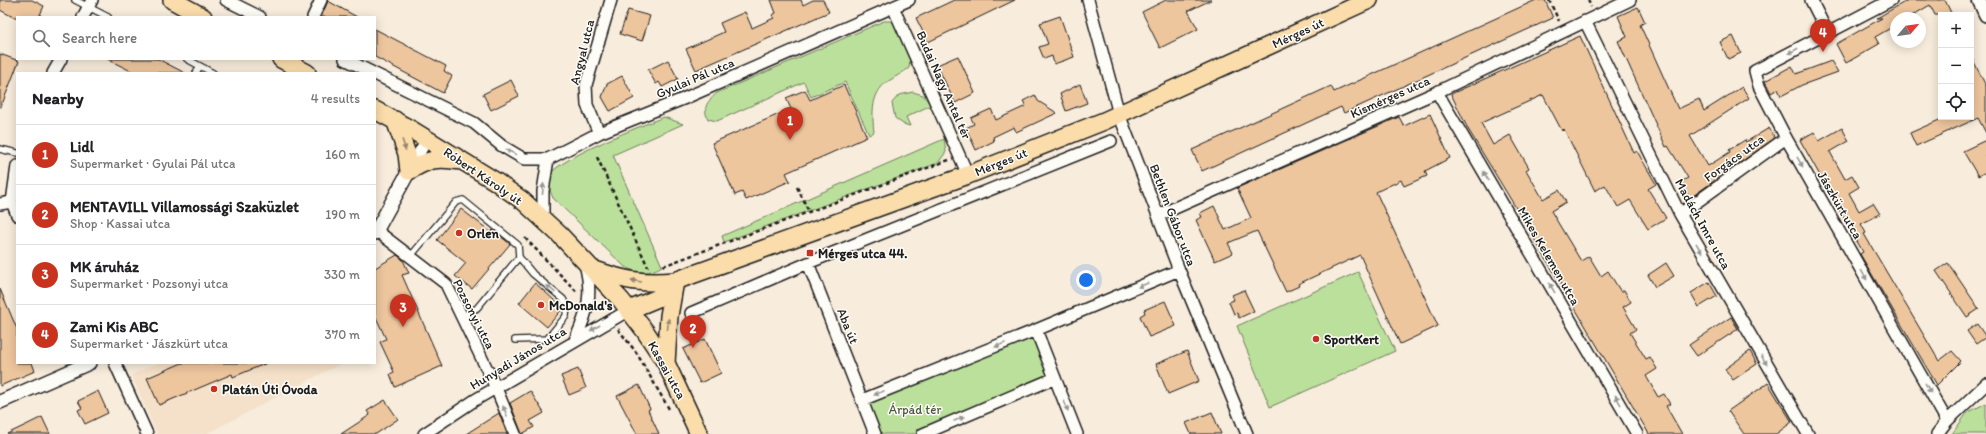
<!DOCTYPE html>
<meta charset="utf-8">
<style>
body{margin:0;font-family:Itim,sans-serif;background:#f6f6f6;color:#202124}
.controls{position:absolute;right:12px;top:12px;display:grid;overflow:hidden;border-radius:0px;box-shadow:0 2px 10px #0003}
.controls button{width:36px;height:36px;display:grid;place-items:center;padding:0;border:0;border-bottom:1px solid #e0e0e0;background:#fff;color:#202124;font:20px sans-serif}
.compass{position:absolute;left:1890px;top:12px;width:36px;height:36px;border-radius:50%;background:#fff;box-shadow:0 2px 10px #0003;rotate:61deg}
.you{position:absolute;left:1086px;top:280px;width:14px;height:14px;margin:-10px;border:3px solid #fff;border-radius:50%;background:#1a73e8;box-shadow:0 0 0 6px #1a73e833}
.badge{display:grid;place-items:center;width:26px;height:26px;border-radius:50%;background:#c8321e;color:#fff;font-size:13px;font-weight:700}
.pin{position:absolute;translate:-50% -33px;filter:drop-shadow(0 1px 2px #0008)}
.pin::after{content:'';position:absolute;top:21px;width:14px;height:12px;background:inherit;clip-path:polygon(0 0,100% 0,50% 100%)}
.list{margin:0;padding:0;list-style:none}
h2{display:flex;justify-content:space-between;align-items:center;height:52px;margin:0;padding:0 16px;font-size:17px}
h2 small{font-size:13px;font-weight:400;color:#757577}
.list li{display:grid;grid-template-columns:26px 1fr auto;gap:12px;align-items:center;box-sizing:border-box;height:60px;padding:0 16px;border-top:1px solid #e0e0e0}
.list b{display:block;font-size:15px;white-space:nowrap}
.list p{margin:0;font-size:13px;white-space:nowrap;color:#757577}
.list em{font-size:13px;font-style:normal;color:#757577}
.icon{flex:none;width:22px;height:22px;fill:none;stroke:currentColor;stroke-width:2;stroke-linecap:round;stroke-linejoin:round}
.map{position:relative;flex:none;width:1986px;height:434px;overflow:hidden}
.search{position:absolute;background:#fff;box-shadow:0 2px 10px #0003;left:16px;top:16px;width:360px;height:44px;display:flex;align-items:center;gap:10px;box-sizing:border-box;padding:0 14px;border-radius:0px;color:#757577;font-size:15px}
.panel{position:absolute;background:#fff;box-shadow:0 2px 10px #0003;left:16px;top:72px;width:360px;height:292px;border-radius:0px}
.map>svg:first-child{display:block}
.built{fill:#f5e1c9}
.green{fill:#bbe09b;stroke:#6c7e5c}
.building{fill:#eec69e;stroke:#1c1c1c}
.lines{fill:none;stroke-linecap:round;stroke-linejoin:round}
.service-casing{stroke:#1c1c1c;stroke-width:8}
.minor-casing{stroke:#1c1c1c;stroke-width:14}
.tertiary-casing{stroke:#1c1c1c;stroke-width:16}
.primary-casing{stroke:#1c1c1c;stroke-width:20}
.path{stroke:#1c1c1c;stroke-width:2.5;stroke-dasharray:4 3;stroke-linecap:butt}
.service{stroke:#fdfcf7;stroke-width:5.5}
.minor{stroke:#fdfcf7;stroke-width:11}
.tertiary{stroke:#fdfcf7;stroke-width:13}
.primary{stroke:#faddab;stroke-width:17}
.oneway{fill:#989794}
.oneway2{fill:#96866b}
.poi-dot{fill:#c8321e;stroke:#fdfcf7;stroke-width:1.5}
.labels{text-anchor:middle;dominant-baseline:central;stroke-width:3;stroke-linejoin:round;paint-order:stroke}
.street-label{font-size:13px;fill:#1c1c1c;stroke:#fdfcf7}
.poi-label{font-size:13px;font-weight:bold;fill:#1c1c1c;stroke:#fdfcf7;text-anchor:start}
.park-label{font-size:13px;fill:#4c5742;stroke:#fdfcf7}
</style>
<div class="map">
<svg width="1986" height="434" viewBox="0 0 1986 434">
<rect width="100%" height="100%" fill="#f8ecdc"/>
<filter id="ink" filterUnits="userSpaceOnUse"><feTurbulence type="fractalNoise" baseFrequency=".025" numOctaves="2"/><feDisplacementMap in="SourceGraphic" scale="8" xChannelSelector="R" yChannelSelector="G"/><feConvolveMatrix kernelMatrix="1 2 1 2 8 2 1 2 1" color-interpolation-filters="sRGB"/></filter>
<g filter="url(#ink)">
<path class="built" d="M158,363H342L206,434H157L131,375Z"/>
<path class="green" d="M884,21H892C902,33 912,52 909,68C902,73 895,77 887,82C871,93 872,115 874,132L869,135L845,82L811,97L804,82L717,121L708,119C702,107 708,101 717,93Z
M913,92L923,95L931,105L906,117L910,126L903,124L895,118L892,103L899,95Z
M664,117L683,124L613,155L662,266C650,274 638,274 625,267L553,198C550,191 547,183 550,175C557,159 645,124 664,117Z
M944,139L946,152L938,163L724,242L722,236Z
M1358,272L1395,351L1270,407L1237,326Z
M1035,334L1052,377L917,434H879L867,402Z
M1986,403V434H1952L1967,413Z"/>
<path class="building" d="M0,0H32L44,6L39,17H13L0,10Z
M771,0H801L803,5L813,0H823L829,12L696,70L686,49L724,32L720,23L745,12L752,28L774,18L772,15L776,13Z
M954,0H1015L928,42L916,18Z
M1166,0H1211L1188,11L1198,29L1160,48L1142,12Z
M1536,0H1545L1553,18L1344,113L1341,107L1202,171L1192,150L1331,86L1334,92Z
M1908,0H1945L1952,15H1935L1930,5L1908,18H1896V25L1875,37L1879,44L1846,63L1836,44L1882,18H1877Z
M328,1L357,17H321Z
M1638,7L1645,22L1640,25L1678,109L1699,99L1704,111L1742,87L1749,98L1690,136L1708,166L1730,152L1729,150L1745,140L1746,142L1769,128L1775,138L1690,198L1680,182L1688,178L1668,146L1666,147L1618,41L1627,37L1618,16Z
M628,10L650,16L642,41L620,34Z
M1060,16L1074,57L1054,64L1052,56L1044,59L1039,47L1048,44L1040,23Z
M375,29L446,66L444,71L452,76L443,93L375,57Z
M1580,36L1634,153L1637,151L1656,184L1648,189L1666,218L1648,229L1630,200L1618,207L1605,185L1595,191L1564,129L1562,131L1543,95L1481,123L1493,145L1510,135L1529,168L1526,170L1543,199L1559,190L1566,202L1551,211L1581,261L1589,256L1601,276L1608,271L1621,292L1624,290L1631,302L1623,307L1636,329L1630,333L1646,359L1650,357L1657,369L1646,376L1658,397L1664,394L1670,404L1666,406L1682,434H1649L1519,213L1468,129L1451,94Z
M1733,36L1741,53L1728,59L1720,42Z
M0,54L19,61L1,107H0Z
M958,56L975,93L955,103L937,65Z
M1971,56L1986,86V133L1978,118L1916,146L1910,133L1946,117H1971Z
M107,59H158L185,73H135Z
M668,60L678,79L662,87L659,82L656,84L648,70Z
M1831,61L1838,72L1802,85L1781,96L1778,89L1771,93L1765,81L1792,66L1796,74Z
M622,76L634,98L610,111L602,97L607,84Z
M511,80L519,96L491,110L483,94Z
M1080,84L1087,103L1066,111L1060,94Z
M844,85L867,137L786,173L790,181L746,200L742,192L735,195L712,143L791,109L786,98L805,90L810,100Z
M1035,95L1038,101L1057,113L1016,132L1014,127L993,137L994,141L976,150L966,128L974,124L971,118L991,109L996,120L1026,106L1023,101Z
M1430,114L1450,158L1425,171L1427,176L1404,186L1401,180L1376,192L1438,326L1400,344L1360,255L1298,284L1299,286L1286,292L1257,231L1228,243L1233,253L1215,261L1196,220L1202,217L1200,213L1214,206L1225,230L1251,218L1237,188L1399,117L1404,126Z
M1842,128L1849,141L1830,152L1845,179L1852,175L1859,187L1849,193L1859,211L1873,203L1880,214L1861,224L1866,233L1864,234L1939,361L1952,351L1961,361L1937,385L1860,254L1863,252L1800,140L1814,132L1819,141Z
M1986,140V172L1978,176L1963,151Z
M461,209L491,232L493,230L510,244L472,289L455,276L466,263L437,240Z
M397,255L403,260L409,273L402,275L442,366L395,387L390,374L394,372L380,342L386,339L375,315V268Z
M1666,263L1674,276L1655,287L1648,275Z
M1948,263L1979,309L1967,317L1936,271Z
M1709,282L1717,296L1699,307L1691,293Z
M535,283L563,308L547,327L519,303Z
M0,289L17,329V363H32L35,371L0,386Z
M1244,290L1254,311L1239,318L1237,313L1234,314L1229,302L1234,300L1232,295Z
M1165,301L1176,326L1149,337L1140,316L1145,313L1144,310Z
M1731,317L1738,329L1697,356L1689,345Z
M1977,324L1986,337L1976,344L1967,331Z
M705,339L721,373L700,383L683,349Z
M1187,351L1199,381L1168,394L1156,364Z
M1750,351L1757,364L1733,380L1725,369Z
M182,363H267L233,377L232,374L159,405L147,378Z
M578,369L586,388L569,395L561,376Z
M1768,383L1792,422L1776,434H1744L1728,411Z
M639,385L650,409L648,410L659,434H637L617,396Z
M98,391L108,413L85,424L78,410L82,408L78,401Z
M530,391L544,413L530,421L534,427L522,434L510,403Z
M385,400L398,419L376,434H341L370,415L367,411Z
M1212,412L1221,434H1191L1186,423Z
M499,413L507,434H466Z
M42,417L50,434H7L28,424Z"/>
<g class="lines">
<g class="service-casing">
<path id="service" d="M75,0L108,17
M187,59L213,73
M196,73L200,66
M0,149L17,153
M410,257L456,202L463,200L518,245L519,257L477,308L462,317
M515,340L547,339L566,316L567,307L563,299L533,274L519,257"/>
</g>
<g class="minor-casing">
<path id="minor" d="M226,0L260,17
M1088,0L1119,114L1179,270L1247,434
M1811,0L1827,32
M1891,0L1755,71L1759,86L1786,138L1947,421
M893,7L968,175
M83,17L92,0
M313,17L321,0
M1585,21L1680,214L1808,434
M345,59L373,73
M53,73L61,59
M375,74L474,123L502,146L524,159H548L599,133L683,99L909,0
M1437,92L1637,434
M599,133L587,105L586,85L611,0
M17,166L12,202L17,215
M410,169L427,139
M0,204L12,202
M1680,214L1786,138
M1159,215L1437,92L1630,0
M543,219V191L548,159
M377,231L446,284L496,388L515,434
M808,263L875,434
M691,313L808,263L1111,141
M1036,330L1077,434
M575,340C588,312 593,294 585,264
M115,363L147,434
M862,400L1036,330L1179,270
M424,434L475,400L629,310
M923,434L1055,378
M1937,434L1947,421L1986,384"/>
</g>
<g class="tertiary-casing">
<path id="tertiary" d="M1979,0L1986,15
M375,233L409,171
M0,402L89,363"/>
</g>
<g class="primary-casing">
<path id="primary" d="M172,0L203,17
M281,59L307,73
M375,110L412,130L495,181L523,201L560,235L621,300L645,331L666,363L699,434
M395,120L407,154L409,171C429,159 437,157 460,161
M595,270C625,281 643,284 675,281
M629,310L658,298L675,281L968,175L1104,121L1369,0
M666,363L669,316L675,281"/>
</g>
<path class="path" d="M1549,0L1559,21
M1588,0L1591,7
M597,157L648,267
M797,187L809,212
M525,238L577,292
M663,266L949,160
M618,329L636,352L669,409"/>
<use href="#service" class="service"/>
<use href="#minor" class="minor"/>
<use href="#tertiary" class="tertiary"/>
<use href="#primary" class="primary"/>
</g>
<defs><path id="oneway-solid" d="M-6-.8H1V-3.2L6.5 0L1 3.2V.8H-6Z"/></defs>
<g class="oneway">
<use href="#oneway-solid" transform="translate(1793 51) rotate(152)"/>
<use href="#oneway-solid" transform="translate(511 152) rotate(-151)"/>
<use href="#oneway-solid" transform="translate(1800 162) rotate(60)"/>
<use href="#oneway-solid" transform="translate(1486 176) rotate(-120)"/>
<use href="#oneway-solid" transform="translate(543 189) rotate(-84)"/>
<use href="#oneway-solid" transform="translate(1699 248) rotate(60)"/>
<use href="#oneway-solid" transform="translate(1864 275) rotate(60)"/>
<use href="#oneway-solid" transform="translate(1143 285) rotate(157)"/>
<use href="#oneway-solid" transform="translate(1552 288) rotate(-120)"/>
<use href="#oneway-solid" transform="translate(551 289) rotate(-140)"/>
<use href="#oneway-solid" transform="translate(595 328) rotate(150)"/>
<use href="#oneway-solid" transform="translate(1000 345) rotate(158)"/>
<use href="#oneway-solid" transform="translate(1764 360) rotate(59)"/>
<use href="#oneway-solid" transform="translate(1928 388) rotate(60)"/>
<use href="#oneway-solid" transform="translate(879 393) rotate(158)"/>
<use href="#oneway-solid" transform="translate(1618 400) rotate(-120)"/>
<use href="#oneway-solid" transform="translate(1066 406) rotate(69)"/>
<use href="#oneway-solid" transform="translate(505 411) rotate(-112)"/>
<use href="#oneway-solid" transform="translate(959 419) rotate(-23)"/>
</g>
<g class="oneway2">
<use href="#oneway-solid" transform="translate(404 145) rotate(72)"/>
<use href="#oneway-solid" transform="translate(636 281) rotate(-171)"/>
<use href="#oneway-solid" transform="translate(668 324) rotate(-85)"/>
</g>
</g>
<g class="poi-dot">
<circle cx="459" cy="233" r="4"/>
<rect x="806" y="249" width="8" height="8" rx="2"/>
<circle cx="541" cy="305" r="4"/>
<circle cx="1316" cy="339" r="4"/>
<circle cx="214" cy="389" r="4"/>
</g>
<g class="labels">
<g class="street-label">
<text transform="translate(1298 33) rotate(-25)">Mérges út</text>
<text transform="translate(582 52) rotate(-76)">Angyal utca</text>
<text transform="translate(695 78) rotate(-23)">Gyulai Pál utca</text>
<text transform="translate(944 85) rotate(66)">Budai Nagy Antal tér</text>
<text transform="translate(1390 97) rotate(-24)">Kismérges utca</text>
<text transform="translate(1734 158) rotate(-36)">Forgács utca</text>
<text transform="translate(1001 162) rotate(-22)">Mérges út</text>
<text transform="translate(483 176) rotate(34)">Róbert Károly út</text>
<text transform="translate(1840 205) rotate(60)">Jászkürt utca</text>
<text transform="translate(1173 215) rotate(69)">Bethlen Gábor utca</text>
<text transform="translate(1703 224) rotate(61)">Madách Imre utca</text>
<text transform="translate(1549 256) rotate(60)">Mikes Kelemen utca</text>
<text transform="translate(474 314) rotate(63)">Pozsonyi utca</text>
<text transform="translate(848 326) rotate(68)">Aba út</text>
<text transform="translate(518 358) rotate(-31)">Hunyadi János utca</text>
<text transform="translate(667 370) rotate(61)">Kassai utca</text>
</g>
<g class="poi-label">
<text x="467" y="233">Orlen</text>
<text x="818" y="253">Mérges utca 44.</text>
<text x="549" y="305">McDonald's</text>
<text x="1324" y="339">SportKert</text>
<text x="222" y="389">Platán Úti Óvoda</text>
</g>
<g class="park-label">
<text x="915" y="409">Árpád tér</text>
</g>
</g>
</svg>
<div class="controls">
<button>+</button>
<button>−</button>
<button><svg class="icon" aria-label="locate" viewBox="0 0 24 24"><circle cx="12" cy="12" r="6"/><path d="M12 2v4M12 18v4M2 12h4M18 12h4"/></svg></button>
</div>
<svg class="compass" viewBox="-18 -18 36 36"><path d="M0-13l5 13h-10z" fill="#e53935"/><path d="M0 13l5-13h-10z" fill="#757577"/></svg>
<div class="you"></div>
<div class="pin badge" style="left:790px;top:140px">1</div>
<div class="pin badge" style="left:693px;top:348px">2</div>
<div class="pin badge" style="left:403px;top:327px">3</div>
<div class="pin badge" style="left:1823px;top:52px">4</div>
<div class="search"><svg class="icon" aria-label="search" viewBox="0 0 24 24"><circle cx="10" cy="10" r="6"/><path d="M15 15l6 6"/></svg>Search here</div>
<section class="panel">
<h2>Nearby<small>4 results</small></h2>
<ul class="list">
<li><span class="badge">1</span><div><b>Lidl</b><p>Supermarket · Gyulai Pál utca</p></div><em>160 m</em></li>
<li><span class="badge">2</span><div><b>MENTAVILL Villamossági Szaküzlet</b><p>Shop · Kassai utca</p></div><em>190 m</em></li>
<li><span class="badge">3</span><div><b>MK áruház</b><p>Supermarket · Pozsonyi utca</p></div><em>330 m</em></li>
<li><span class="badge">4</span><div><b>Zami Kis ABC</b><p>Supermarket · Jászkürt utca</p></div><em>370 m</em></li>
</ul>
</section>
</div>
